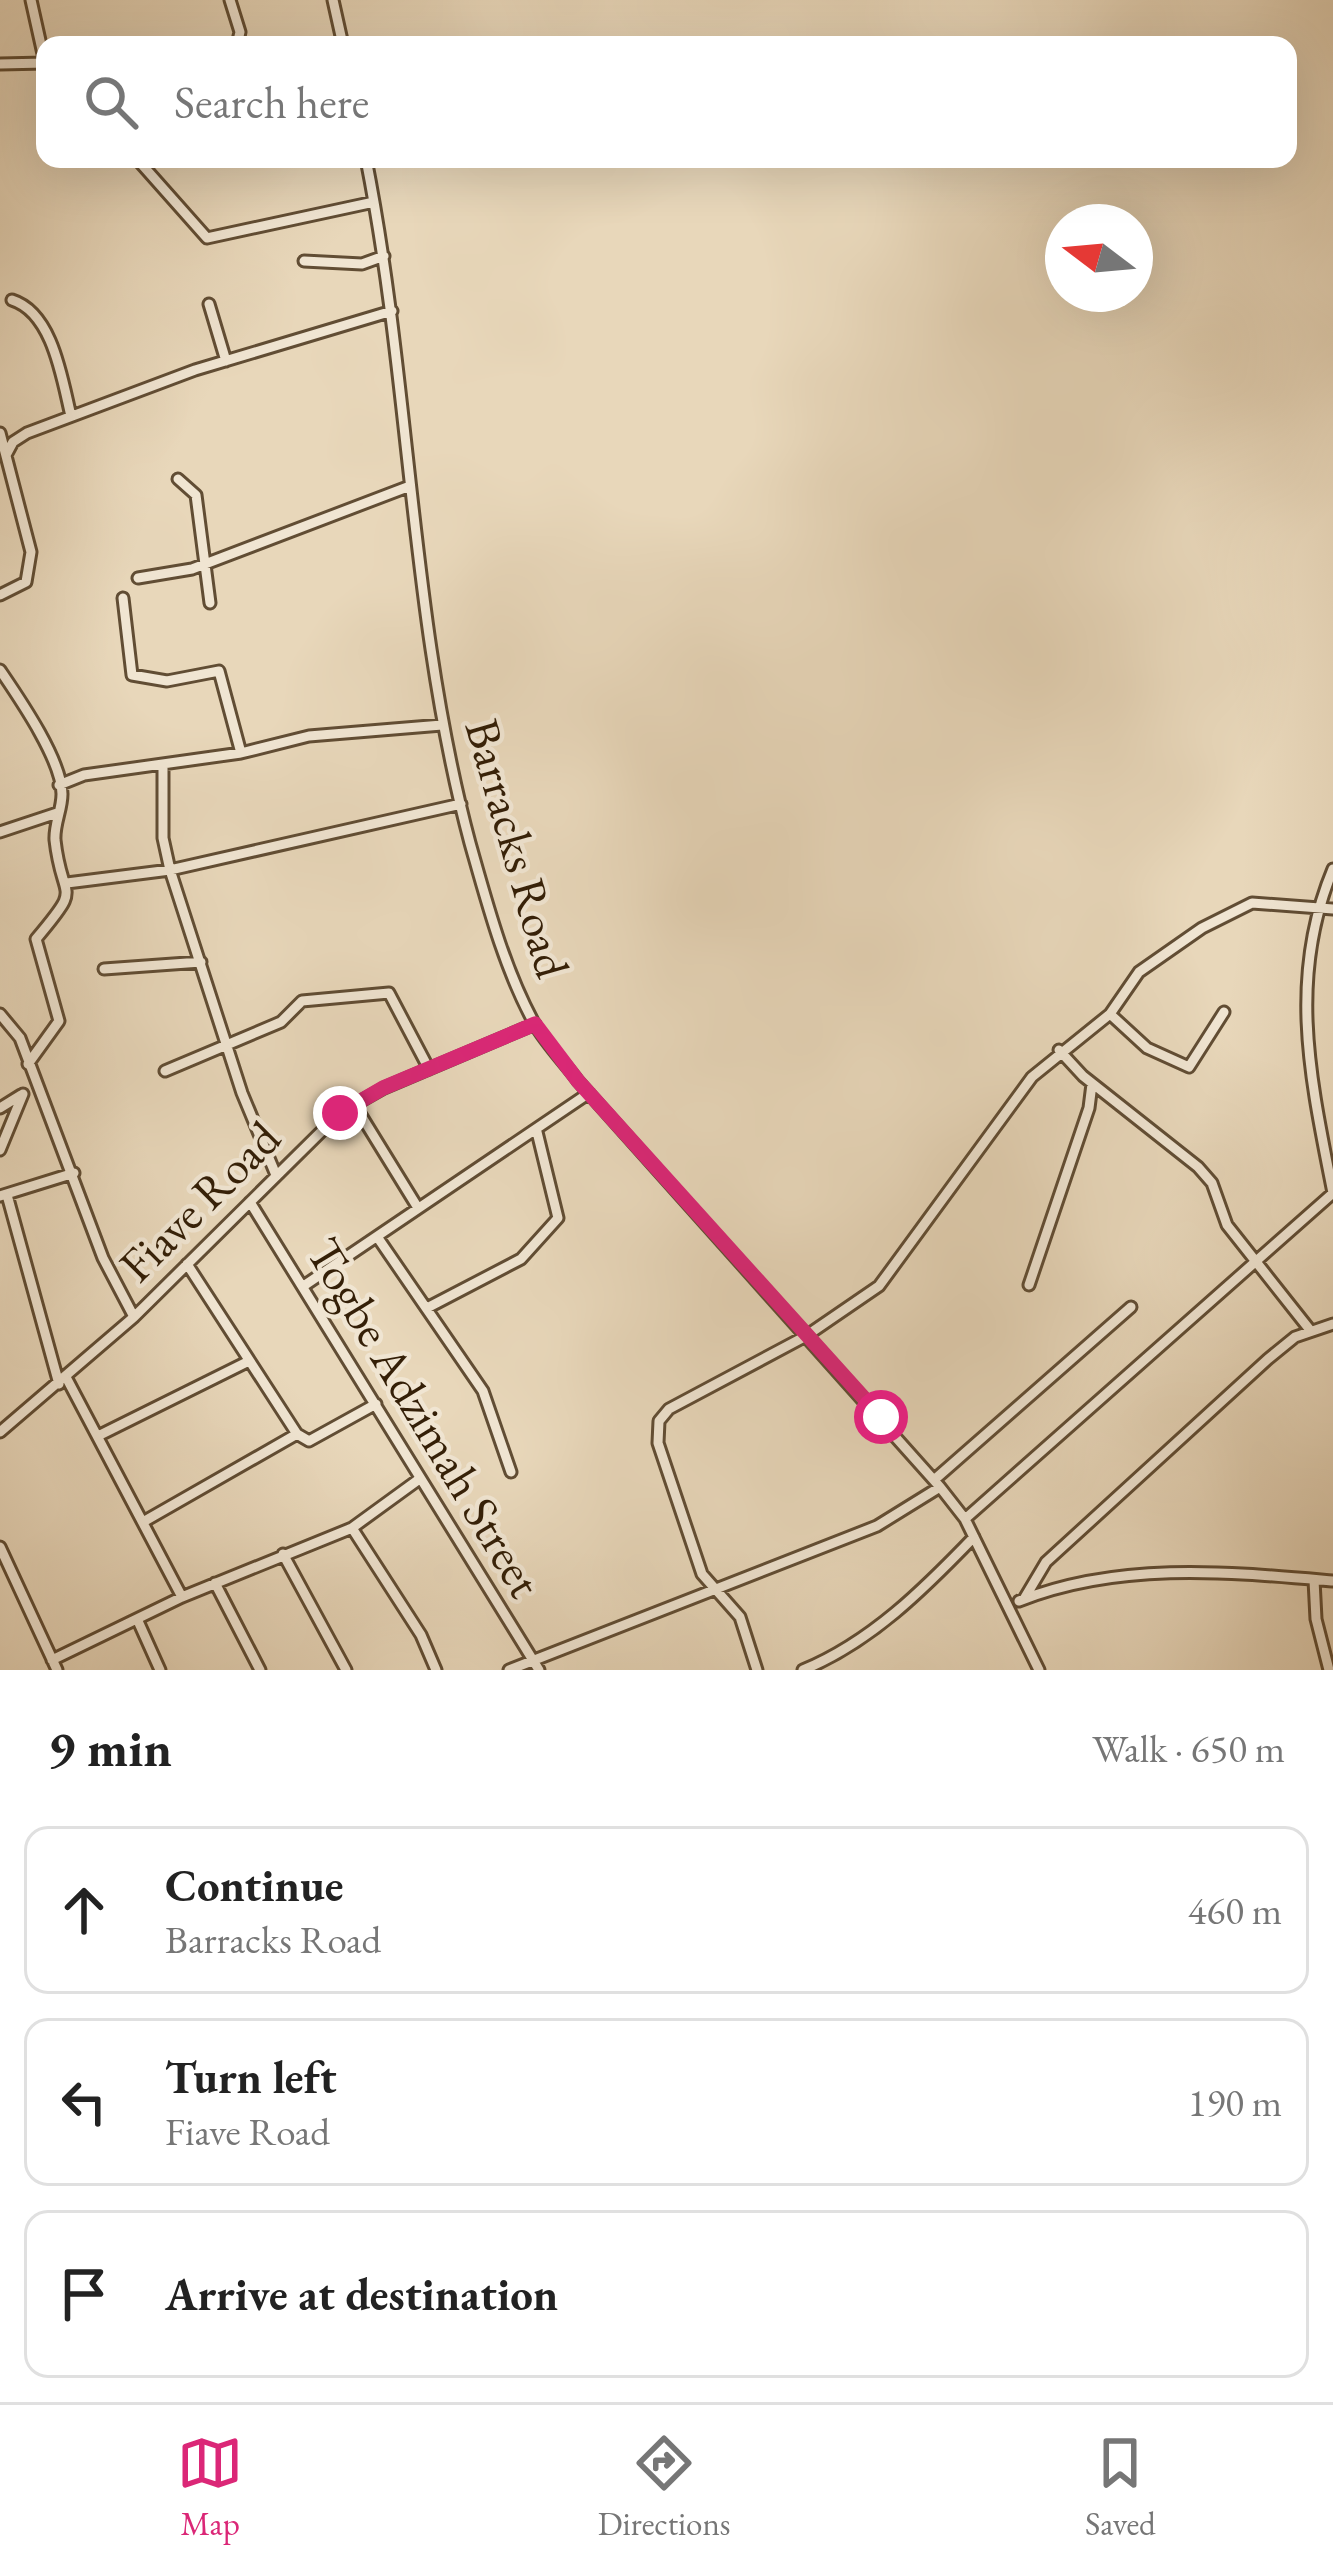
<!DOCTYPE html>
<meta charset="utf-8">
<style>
body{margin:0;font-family:"EB Garamond",serif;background:#f2f2f2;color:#222}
.compass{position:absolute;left:1045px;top:204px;width:108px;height:108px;border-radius:50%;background:#fff;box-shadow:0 12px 48px #0002;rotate:286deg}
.stop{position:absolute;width:36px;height:36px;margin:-27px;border:9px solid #db2777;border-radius:50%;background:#fff}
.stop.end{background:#db2777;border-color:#fff;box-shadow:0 3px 12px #0008}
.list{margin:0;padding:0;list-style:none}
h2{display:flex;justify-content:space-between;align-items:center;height:156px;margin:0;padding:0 48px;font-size:51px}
h2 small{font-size:39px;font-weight:400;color:#767676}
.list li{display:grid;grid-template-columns:78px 1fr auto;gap:36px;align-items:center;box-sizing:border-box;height:168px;margin:0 24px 24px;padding:0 24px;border:3px solid #e0e0e0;border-radius:24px}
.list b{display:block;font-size:45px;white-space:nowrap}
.list p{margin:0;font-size:39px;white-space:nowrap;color:#767676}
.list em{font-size:39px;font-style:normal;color:#767676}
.icon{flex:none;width:66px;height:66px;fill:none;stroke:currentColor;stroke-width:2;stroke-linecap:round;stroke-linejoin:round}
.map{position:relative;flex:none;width:1333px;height:1670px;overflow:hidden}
.search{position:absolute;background:#fff;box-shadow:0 12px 48px #0002;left:36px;right:36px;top:36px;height:132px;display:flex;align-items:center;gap:30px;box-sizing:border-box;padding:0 42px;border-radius:24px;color:#767676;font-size:45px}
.sheet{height:732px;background:#fff}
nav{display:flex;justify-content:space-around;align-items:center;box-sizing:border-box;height:168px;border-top:3px solid #e0e0e0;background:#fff;font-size:33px;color:#767676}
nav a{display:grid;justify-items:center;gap:6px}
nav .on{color:#db2777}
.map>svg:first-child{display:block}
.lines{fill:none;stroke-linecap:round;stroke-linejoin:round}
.minor-casing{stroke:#614d34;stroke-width:15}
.minor{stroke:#f0e5d2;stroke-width:9}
.route{stroke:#db2777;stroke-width:15}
.labels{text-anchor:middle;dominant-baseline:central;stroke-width:9;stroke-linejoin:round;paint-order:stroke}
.street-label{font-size:48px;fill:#341f07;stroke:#f0e5d2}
</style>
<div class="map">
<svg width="1333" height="1670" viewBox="0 0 1333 1670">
<rect width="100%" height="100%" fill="#e8d7ba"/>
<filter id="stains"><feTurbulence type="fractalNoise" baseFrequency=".00167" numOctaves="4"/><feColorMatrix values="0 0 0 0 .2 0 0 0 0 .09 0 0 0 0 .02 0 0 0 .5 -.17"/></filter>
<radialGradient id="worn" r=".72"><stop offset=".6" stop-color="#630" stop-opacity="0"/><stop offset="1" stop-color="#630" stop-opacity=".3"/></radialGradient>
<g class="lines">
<g class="minor-casing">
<path id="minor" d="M230,0L240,32L237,45
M333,0L343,45
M0,64L45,63L31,0
M137,159L207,238L374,202
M366,159C411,386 410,619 470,843C487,903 504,968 534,1023C546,1044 564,1062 578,1081L940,1487L965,1519L1039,1670
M304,261L362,264L384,256
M12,300C53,313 62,379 71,416
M209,304L226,361
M0,433L31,552L26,582L0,595
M6,455L13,442L27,433L195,370L392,311
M178,479L196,495L210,603
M138,578L192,569L410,486
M123,598L132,675L167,681L219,671L241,753
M0,670C19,698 62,760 62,794C62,810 54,824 55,840C62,904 84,882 36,939L59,1021L28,1064
M163,765V838L170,870L242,1093L276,1175
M59,785L84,775L241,753L309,736L442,725
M0,832L57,813
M1333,869C1287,979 1311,1081 1333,1193
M67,883L170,870L461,804
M104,969L201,962
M0,1014L20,1038L103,1258L134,1317
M1110,1014L1147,1048L1189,1067L1224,1012
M1059,1050L1083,1076L1198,1167L1212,1183L1227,1225L1310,1330
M165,1071L281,1022L302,1001L389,993L429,1069
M354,1104L418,1208
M0,1108L21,1095
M0,1150L23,1094
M7,1195L59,1384
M0,1196L74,1173
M250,1202L539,1670
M378,1238L483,1391L511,1472
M187,1264L297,1434
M305,1285L589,1093
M1029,1285L1089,1108L1092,1084
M427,1308L521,1259L558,1218L537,1132
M67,1379L182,1597
M0,1432L134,1317L340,1113L384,1088L535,1024
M297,1434L309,1441L376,1404
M100,1435L249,1361
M934,1480L1131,1307
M965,1519L1333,1193
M143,1522L297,1434
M352,1528L421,1635L436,1670
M0,1547L57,1670
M283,1554L346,1670
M1314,1580L1316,1619L1329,1670
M215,1583L260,1670
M1024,1599L1046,1562L1268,1359L1295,1337L1333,1324
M1019,1601C1120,1561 1229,1572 1333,1581
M138,1621L160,1670
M52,1660L182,1597L352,1528L418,1480
M509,1670L877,1526L940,1487
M757,1670L740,1617L702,1574L658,1443L659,1421L669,1409L806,1336L879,1286L1032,1077L1110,1014L1139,972L1202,928L1252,903L1333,909
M803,1670C871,1642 924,1589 974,1537"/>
</g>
<use href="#minor" class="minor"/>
</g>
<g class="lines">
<path class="route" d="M340,1113L383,1088L535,1024L578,1081L881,1417"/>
</g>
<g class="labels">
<g class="street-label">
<text transform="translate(518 848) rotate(74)">Barracks Road</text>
<text transform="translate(199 1201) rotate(-45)">Fiave Road</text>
<text transform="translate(425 1417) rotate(59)">Togbe Adzimah Street</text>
</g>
</g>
<rect width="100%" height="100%" filter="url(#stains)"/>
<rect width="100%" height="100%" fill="url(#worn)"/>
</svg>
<svg class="compass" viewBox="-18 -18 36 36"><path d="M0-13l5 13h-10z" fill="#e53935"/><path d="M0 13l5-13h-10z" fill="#767676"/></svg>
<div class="stop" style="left:881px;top:1417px"></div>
<div class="stop end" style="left:340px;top:1113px"></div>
<div class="search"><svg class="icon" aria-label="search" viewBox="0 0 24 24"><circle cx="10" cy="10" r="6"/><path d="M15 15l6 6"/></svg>Search here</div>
</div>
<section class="sheet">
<h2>9 min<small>Walk · 650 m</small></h2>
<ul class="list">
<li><svg class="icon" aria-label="ahead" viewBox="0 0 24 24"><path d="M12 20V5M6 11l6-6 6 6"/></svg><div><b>Continue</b><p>Barracks Road</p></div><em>460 m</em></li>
<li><svg class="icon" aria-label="left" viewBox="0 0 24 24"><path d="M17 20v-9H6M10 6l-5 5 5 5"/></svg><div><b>Turn left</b><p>Fiave Road</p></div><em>190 m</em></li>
<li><svg class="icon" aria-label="arrive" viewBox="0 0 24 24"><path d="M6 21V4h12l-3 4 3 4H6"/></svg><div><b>Arrive at destination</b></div></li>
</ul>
</section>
<nav>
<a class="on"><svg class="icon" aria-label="map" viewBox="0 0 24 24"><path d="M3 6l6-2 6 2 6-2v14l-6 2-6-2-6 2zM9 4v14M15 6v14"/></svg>Map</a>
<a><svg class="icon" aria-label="directions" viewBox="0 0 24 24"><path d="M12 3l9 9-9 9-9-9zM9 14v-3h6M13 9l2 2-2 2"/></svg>Directions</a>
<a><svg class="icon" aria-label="saved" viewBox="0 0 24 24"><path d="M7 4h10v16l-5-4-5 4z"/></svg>Saved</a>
</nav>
